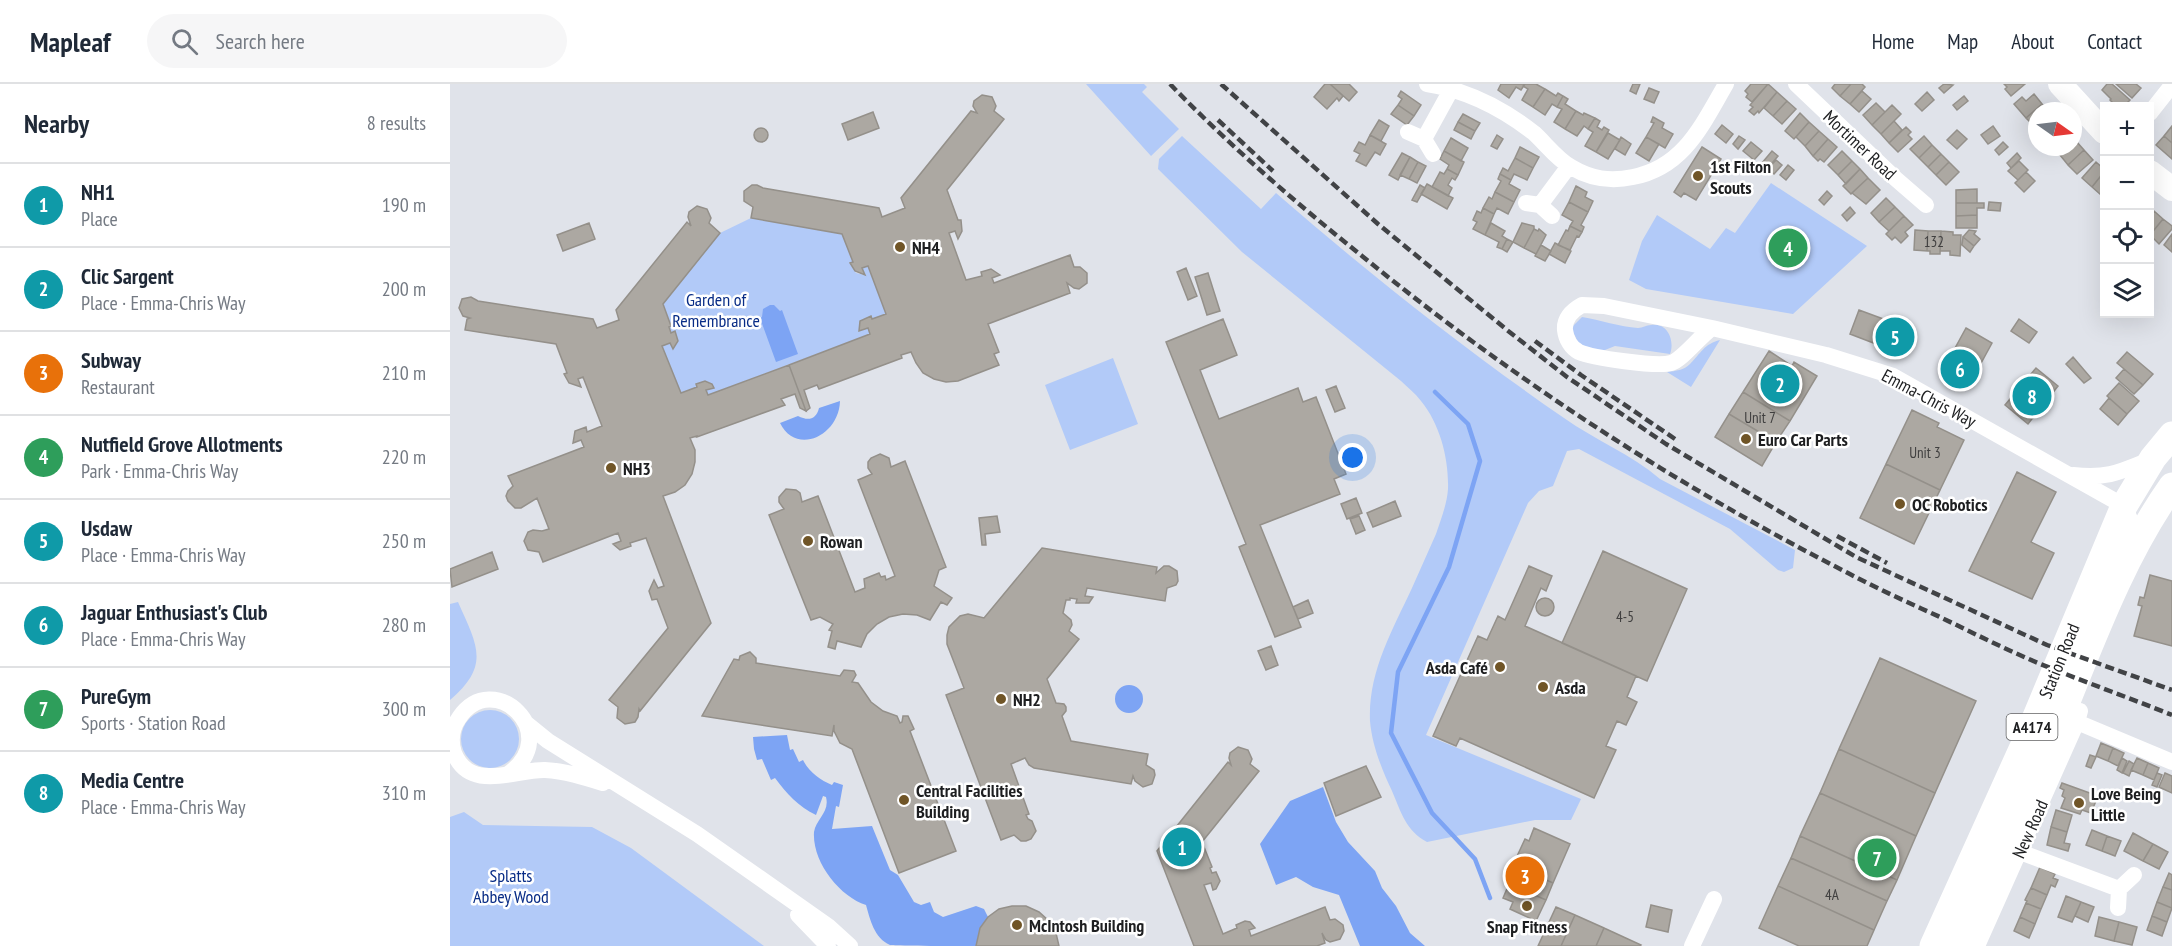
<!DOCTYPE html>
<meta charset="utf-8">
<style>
body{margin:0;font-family:"PT Sans Narrow",sans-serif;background:#f6f6f7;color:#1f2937}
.controls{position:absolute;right:18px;top:18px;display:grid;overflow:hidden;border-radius:0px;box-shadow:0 6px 24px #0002}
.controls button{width:54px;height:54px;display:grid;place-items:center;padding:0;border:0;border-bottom:2px solid #e0e1e3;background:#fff;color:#1f2937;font:30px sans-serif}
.compass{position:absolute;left:1578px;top:18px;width:54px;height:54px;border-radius:50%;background:#fff;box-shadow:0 6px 24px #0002;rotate:104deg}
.you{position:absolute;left:903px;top:374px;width:21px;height:21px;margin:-15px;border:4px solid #fff;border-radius:50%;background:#1a73e8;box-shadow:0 0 0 9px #1a73e833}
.badge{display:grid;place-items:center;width:39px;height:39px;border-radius:50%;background:#705527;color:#fff;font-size:20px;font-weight:700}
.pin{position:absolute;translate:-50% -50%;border:3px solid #fff;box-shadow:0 2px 6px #0006}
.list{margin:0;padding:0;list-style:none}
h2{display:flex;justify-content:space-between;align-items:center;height:78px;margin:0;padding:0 24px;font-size:26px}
h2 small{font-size:20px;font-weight:400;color:#747a83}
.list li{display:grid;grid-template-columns:39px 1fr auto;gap:18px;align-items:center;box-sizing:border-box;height:84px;padding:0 24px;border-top:2px solid #e0e1e3}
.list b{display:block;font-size:22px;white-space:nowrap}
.list p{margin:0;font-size:20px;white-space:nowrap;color:#747a83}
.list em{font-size:20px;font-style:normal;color:#747a83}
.icon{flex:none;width:33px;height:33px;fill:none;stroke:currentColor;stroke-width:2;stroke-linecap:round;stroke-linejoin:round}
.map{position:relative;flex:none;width:1722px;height:862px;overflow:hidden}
header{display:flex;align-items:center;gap:36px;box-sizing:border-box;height:84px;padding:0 30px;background:#fff;border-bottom:2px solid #e0e1e3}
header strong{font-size:28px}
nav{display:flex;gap:33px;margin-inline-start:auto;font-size:21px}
.search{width:420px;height:54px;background:#f6f6f7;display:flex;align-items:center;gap:15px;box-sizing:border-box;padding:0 21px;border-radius:33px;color:#747a83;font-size:22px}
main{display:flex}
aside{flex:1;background:#fff}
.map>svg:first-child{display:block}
.green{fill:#b2caf8}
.water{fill:#7da4f4}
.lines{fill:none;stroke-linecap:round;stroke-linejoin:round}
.stream{stroke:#7da4f4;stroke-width:4.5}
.building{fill:#aca8a2;stroke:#94908a;stroke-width:1.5}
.street{stroke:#fff;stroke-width:16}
.secondary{stroke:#fff;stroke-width:24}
.primary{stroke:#fff;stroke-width:27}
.rail{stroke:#414346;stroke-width:4.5;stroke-dasharray:9 4.5;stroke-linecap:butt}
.poi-dot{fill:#705527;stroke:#fff;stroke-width:2}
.labels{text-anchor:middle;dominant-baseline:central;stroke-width:5;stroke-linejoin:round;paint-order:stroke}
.number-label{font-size:15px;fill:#414040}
.shield{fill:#fff;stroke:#616263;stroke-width:1.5}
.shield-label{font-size:16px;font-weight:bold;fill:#1d1e20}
.street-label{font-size:18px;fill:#1d1e20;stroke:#fff}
.poi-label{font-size:18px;font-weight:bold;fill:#1d1e20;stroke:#fff;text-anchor:start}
.park-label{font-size:18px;fill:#082c86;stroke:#fff}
</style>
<header>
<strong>Mapleaf</strong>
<div class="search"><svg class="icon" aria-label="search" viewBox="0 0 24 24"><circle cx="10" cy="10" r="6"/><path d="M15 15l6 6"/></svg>Search here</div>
<nav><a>Home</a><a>Map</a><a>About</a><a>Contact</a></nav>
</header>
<main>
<aside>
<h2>Nearby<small>8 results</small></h2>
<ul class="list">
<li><span class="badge" style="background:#0f9aa8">1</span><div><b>NH1</b><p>Place</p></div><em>190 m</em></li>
<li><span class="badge" style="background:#0f9aa8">2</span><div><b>Clic Sargent</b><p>Place · Emma-Chris Way</p></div><em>200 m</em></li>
<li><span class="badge" style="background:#e8710a">3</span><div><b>Subway</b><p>Restaurant</p></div><em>210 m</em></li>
<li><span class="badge" style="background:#2e9e5b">4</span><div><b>Nutfield Grove Allotments</b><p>Park · Emma-Chris Way</p></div><em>220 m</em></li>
<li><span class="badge" style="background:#0f9aa8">5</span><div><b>Usdaw</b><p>Place · Emma-Chris Way</p></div><em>250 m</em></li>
<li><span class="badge" style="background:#0f9aa8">6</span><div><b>Jaguar Enthusiast's Club</b><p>Place · Emma-Chris Way</p></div><em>280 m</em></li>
<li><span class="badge" style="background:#2e9e5b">7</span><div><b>PureGym</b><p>Sports · Station Road</p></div><em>300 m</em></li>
<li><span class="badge" style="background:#0f9aa8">8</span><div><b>Media Centre</b><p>Place · Emma-Chris Way</p></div><em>310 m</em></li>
</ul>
</aside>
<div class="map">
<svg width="1722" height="862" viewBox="0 0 1722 862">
<rect width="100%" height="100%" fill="#e0e3ea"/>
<path class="green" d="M636,0H694L697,3L692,8L729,45L701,72Z
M732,52L811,125L826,109C918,189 1014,265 1114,334C1145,356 1181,370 1210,395L1345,466L1343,484L1334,488L1328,486L1280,445L1129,365L1117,367L1103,402L1089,407L1078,419L976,651L1131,715L1121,736H1085L977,758C956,747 951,728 942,707C932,686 922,661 920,637C918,588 942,547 962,504C970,486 978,468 986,450C991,435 997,420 998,405C999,375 990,340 971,317C965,309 957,303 951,297L792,168L708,85L709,75Z
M1321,99L1417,162L1343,230L1196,205L1179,196L1192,157L1207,131L1260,165L1276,144L1285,149Z
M301,134L392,150L403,178L400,179L406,189L415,191L412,184L418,182L436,230L422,235L421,232L410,237L409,247L418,244L420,250L258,311L256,306L263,303C260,295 253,298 246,300L247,303L231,309L212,262L220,259L223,265L228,257L225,247L221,249L219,243L221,241L213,220L270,149Z
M1132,233C1150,236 1170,243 1188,244C1193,244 1196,241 1201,241C1218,238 1225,257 1220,270L1165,262L1150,268L1130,262L1121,244Z
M1270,256L1241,303L1217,288C1226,287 1234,286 1240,280C1251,269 1254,260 1270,256Z
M663,274L688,340L620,366L595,301Z
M8,518C27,561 41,581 0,616V520Z
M11 655a29 29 0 1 1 58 0a29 29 0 1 1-58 0Z
M14,728L33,741L142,743L181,764L314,862H0V733Z"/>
<path class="water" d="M320,221H324L330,227L332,226L348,270L326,278L310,234L312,233L313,225Z
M390,317C389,352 346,372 330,339L348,332C358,337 366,336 369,324Z
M665 615a14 14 0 1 1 28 0a14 14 0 1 1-28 0Z
M337,651L340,666L343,665L349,678L353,676C359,688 370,696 382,701L384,698L393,701L389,723L386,722L382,745L422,742L440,786L448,791L464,818L471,821L480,818L484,828L493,833L526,822L534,825L538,833L530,844L526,862C512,862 448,862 440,861C424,854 420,835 416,821C390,813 362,778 364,748C366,735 380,728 376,713L373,712L366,731C349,723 336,709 325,694L321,696L312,675L307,676L304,665L303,653Z
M873,703L886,738L898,758L925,787L932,804L946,822L960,849L975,862H910L889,811L863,803L846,793L826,801L810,760L840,717Z"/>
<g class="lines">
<path class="stream" d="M985,308L1018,340L1030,377L999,483L948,588L941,649L982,729L1025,775L1040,814"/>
</g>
<path class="building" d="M875,0H880L893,12L889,17L887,14L877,25L864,13Z
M880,0H899L907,8L899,17Z
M1051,0H1075L1071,6L1066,3L1059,14L1048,6Z
M1075,0H1086L1095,5L1083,23L1072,16L1078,5L1073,2Z
M1183,0H1190L1186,10L1180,7Z
M1301,0H1318L1302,18L1296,13L1298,10L1295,7Z
M1318,0L1327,8L1309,29L1308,27L1304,31L1299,27L1303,23L1300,21Z
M1385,0H1401L1390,12L1382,4Z
M1401,0H1412L1415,3L1400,20L1390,12Z
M1494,0L1503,1L1494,9L1489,4Z
M1554,0H1575L1561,12L1555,5L1557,3Z
M1657,0H1662L1680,16L1674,22L1665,21L1660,16L1661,15L1652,6Z
M1666,0H1686L1691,4L1682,14Z
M1199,4L1209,8L1204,19L1194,15Z
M1095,5L1106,12L1108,9L1113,12L1107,23L1102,20L1095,31L1083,23Z
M951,7L971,21L964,32L948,21L952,15L948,12Z
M1412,7L1421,15L1409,28L1400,20Z
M1327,8L1337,17L1323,32L1314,24Z
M1477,8L1484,16L1472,27L1465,20Z
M1584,10L1592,20L1576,34L1564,20L1572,13L1576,17Z
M532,11L542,13L546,22L544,27L554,35L497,106L508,136H511L512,147L508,155L505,147L499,149L516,196L532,192L531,188L541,185L550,191L542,194L544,199L620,171L624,183H630L637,189V199L629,205L624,204L617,199L620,209L538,240L549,268L544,270L549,281L508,297L496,298L484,295L473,289L466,279L461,268L451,271L452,274L369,305L367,301L354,306L360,324L356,327L339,281L420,250L418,244L409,247L410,237L421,232L422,235L436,230L418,182L412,184L415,191L405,187L400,179L403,178L392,150L301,134L303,123L294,117V107L302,101H307L313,104L429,124L432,133L455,124L451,114L521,27L527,29L523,22L524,17Z
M1113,12L1118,15L1115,20L1126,27L1115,45L1104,38L1112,25L1107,23Z
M1514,12L1518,17L1507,26L1503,21Z
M1337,17L1346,25L1332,40L1323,32Z
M1426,19L1435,28L1422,41L1413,31Z
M1592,20L1599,27H1587V42L1585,43L1576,34Z
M948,21L964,32L957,41L941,30Z
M1442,21L1451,30L1431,50L1422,41Z
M1126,27L1133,31L1134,29L1145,34L1138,45L1134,42L1127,52L1115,45Z
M423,28L429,44L398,56L392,40Z
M1350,29L1359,38L1344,55L1335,47Z
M1013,30L1030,39L1025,47L1008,38Z
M1203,33L1214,39L1212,44L1223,50L1215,64L1196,53L1204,39L1201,38Z
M1145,34L1150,37L1147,43L1152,46L1154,43L1159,46L1146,68L1135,62L1143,48L1138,45Z
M929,36L939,42L931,57L920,51Z
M1444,37L1452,46L1439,59L1431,50Z
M1008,38L1025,47L1021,55L1004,46Z
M1359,38L1369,47L1355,62L1346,53Z
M1272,41L1283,50L1276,59L1265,50Z
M1543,42L1550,52L1538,60L1531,51Z
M1722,42V59L1714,52Z
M1456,43L1461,48L1458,51L1462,55L1448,68L1439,59Z
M304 51a7 7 0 1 1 14 0a7 7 0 1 1-14 0Z
M1507,46L1517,55L1507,65L1497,56Z
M1369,47L1378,55L1363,72L1355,62Z
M1158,49L1170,56L1158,75L1146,68Z
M920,51L936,60L930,71L925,68L916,82L906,77L910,70L904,67L909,58L915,61Z
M1047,51L1053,55L1047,65L1041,62Z
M1289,52L1295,56L1288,65L1283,60Z
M1474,52L1482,61L1469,74L1460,65Z
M1714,52L1722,59V75L1706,61Z
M1171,53L1181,60L1175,71L1165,65Z
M1196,53L1209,60L1199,77L1186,69Z
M1001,54L1018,64L1011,77L994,67Z
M1378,55L1387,63L1374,78L1370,75L1368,77L1363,72Z
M1626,57L1634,66L1618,81L1610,71L1619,63H1623Z
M1301,58L1312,67L1304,76L1293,67Z
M1553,58L1558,63L1549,71L1545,66Z
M1482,61L1491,70L1478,83L1469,74Z
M1070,63L1089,73L1083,84L1065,74Z
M1252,63L1271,75L1246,116L1234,109L1231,113L1224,108Z
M1602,63H1619L1610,71Z
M1634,66L1643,76L1627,90L1618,81Z
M994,67L1014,78L1008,91L997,85L999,81L990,75Z
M1322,67L1328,72L1318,84L1312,79Z
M1392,67L1402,77L1388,91L1378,81Z
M952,69L960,73L948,96L939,91Z
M1567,69L1571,74L1561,84L1557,79Z
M1491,70L1499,78L1486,91L1478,83Z
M960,73L968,78L959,95L950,91Z
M1065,74L1083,84L1077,96L1064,90L1061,96L1050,90L1053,84L1058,87Z
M1326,76L1332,81L1324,90L1318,85Z
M1402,77L1410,85L1396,100L1388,91Z
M1569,77L1578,86L1568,96L1558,87Z
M968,78L976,82L967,99L959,95Z
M1499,78L1509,88L1496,101L1486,91Z
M1646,78L1654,85V88L1642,103L1632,94Z
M1338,81L1344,86L1336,96L1330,91Z
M997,85L1008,91L1005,96L1002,94L998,101L1002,104L998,112L982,103L990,88L994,90Z
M1410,85L1418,94L1401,110L1393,102Z
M1576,88L1585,97L1574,108L1565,99Z
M1654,88V107L1651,111L1642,103Z
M1050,90L1061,96L1059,100L1070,106L1064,118L1045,108L1051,97L1048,95Z
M1418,94L1430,106L1416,120L1402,109Z
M977,100L1003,114L997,125L971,110Z
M970,101L975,104L967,118L962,116Z
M1126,102L1137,108L1135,113L1143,117L1138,128L1119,118Z
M1527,105V119H1506V106Z
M1377,107L1382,112L1374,121L1369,116Z
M1045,108L1064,118L1058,130L1047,124L1044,130L1033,124L1039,113L1042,115Z
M1436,114L1445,123L1429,138L1421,129Z
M1119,118L1138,128L1131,141L1134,143L1132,148L1120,142L1123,137L1112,131Z
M1539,118L1551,119L1550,127L1538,126Z
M1506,119H1534V124H1527V131L1506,132Z
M247,122L257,125L261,134L259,139L270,149L213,220L221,242L219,243L221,249L225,247L228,257L223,265L220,259L212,262L231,309L247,303L246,300L255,297L262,300L264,304L256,306L258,311L339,281L356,327L350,324L345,310L331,315L335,321L247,353V352L240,354L245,366V378L242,390L235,401L225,408L213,412L261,539L190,627L189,625L188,633L185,638L175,640L167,634L168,623L159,616L218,544L207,515L202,516L199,507L204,496L208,504L214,502L196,454L180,459L181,462L170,466L163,460L171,457L168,449L93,478L89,468L78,466L74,457L78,448L83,446L92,447L99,445L87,414L71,424H65L58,417L56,412L58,407L63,402L58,392L134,363L131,356L123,359L125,347L136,343L137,348L152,342L133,293L128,295L131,303L119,299L114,290L117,289L106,260L15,246L17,235L20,234L13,232L9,224L12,215L21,213L28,217L143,235L147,244L169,236L166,226L237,138L241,142L238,133L239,128Z
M1400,123L1405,129L1397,137L1392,131Z
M1445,123L1454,132L1439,147L1429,138Z
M1033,124L1044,130L1035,151L1023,145L1027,138L1023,136L1027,127L1031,129Z
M1704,127L1713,135L1700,151V132Z
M1527,131V144H1506V132Z
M1454,132L1463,141L1455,148L1458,152L1451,159L1445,153L1442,156L1436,150Z
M1713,135L1722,142V145L1709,160L1700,151Z
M139,139L145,155L113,167L107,151Z
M1041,139L1055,147L1052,152L1057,155L1052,165L1047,163L1049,158L1035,151Z
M1072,139L1084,142V145L1074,164L1063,158Z
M1120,142L1132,148L1129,153L1127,152L1120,166L1108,161L1116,146L1118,147Z
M1084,145L1088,147L1089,145L1096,151L1086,170L1074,164Z
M1465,146L1478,147L1477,167L1464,166Z
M1519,146L1526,147L1524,150L1530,155L1524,162L1513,153Z
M1478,147H1491L1490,170H1480V167H1477Z
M1491,147L1503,148V151H1511L1510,172L1500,171V167H1490Z
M1722,150V168L1714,161Z
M1513,153L1524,162L1520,168L1512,161Z
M1057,155L1063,158L1057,168L1052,165Z
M1105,159L1121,167L1115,179L1099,170Z
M1091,161L1101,167L1095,177L1085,172Z
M736,184L747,212L738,216L727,188Z
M758,189L770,227L757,231L745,193Z
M1409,226L1436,236L1426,260L1400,250Z
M773,235L787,271L750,286L769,335L848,304L853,318L866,313L896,390L884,395L890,410L810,441L851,543L825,553L789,463L796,460L716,258Z
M1569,235L1587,248L1579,259L1561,247Z
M1436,236L1464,246L1454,271L1426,260Z
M1516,244L1542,259L1530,281L1504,266Z
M1504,266L1530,281L1517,303L1491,289Z
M1319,267L1342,282L1344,278L1367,292L1340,337L1293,308Z
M1677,268L1703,290L1693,301L1667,279Z
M1623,273L1641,294L1634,299L1616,280Z
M1586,284L1608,302L1578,340L1555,321Z
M1674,285L1693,301L1684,310L1666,294Z
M1669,299L1689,317L1677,330L1657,312Z
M886,302L895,324L885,328L876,306Z
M1293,308L1340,337L1326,358L1279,330Z
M1659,314L1677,330L1668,341L1650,325Z
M1462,326L1489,339L1487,343L1514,356L1490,406L1436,380Z
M1279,330L1326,358L1312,382L1265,353Z
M430,370L439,374L441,383L455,377L496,483L489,486L484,502L502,514L497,521L491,518L480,536L467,531L453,530L439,533L427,540L417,550L411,563L387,557L385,565L378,563L382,547L379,546L383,540L370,533L361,536L319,431L334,425L329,418V413L336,405L346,406L350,409L352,418L368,412L405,508L415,504L414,495L429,489L431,493L435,492L436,496L445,492L408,396L422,390L418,384V378L421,374Z
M1436,380L1490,406L1464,460L1410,434Z
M1567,388L1606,408L1581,458L1604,469L1582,515L1519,487Z
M906,414L912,429L897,435L891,420Z
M945,417L951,432L923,443L917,429Z
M547,432L550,448L535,450L536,461H532L529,434Z
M909,432L915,446L906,450L900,435Z
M592,464L707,483L706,489L714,482H719L727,487L728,497L726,501L717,504L715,517L637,504L635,512L643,513L639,519H626L627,515L620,514V516H616L613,529L621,536L622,541L619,547L629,555L597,595L606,619L614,620L616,623V627L612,632L621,657L698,670L696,681L704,686L705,691L702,700L693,703L685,697L683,692L681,700L584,684L579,681L575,674L561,680L579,730L576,731L578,735L582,737L586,747L581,755L576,757H571L564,751L551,756L496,611L514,604L497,560V551L499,543L510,532L518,530L534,534Z
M1153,467L1237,505L1197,597L1112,559Z
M42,468L48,485L2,503L0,485Z
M1079,482L1102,492L1096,507L1091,504L1075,542L1186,592L1177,613L1187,618L1176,641L1167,637L1156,662L1166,666L1144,714L1010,654L1006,662L983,652L1028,552L1037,556L1048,532L1055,536Z
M1700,491L1722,497V562L1684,552L1692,522L1688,521L1690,513L1694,514Z
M1086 523a9 9 0 1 1 18 0a9 9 0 1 1-18 0Z
M858,516L863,529L848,535L843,523Z
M821,562L828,581L816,586L808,567Z
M300,568L306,574V579L390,592L394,586L404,587L406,591L402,598L408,599L421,618L433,627L447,632L450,639L452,638L453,632H458L464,645L460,647L506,767L449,789L402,665L390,659L384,647V641L382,652L252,632L284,575L289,576L290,572Z
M1430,574L1526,617L1485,709L1389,665Z
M1651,659L1663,664L1658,677L1646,672Z
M788,663L798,666L802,675L800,680L809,687L752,758L762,783L760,784L762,789L766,788L770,797L766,805L763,806L761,799L754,801L773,850L787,844L786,841L795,837L800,838L805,844L799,846L801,852L875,823L880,836L885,835L893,841L894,847L890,855L880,858L876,856L872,849L875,859L867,862H744L707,767L778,678L781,681L779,674L780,669Z
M1663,664L1674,669L1668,682L1658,677Z
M1389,665L1485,709L1466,752L1370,709Z
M1640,671L1646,673L1641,684L1636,682Z
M1672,674L1677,677L1672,689L1667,686Z
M1687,674L1698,679L1693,691L1681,686Z
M1679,677L1684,680L1679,692L1673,689Z
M1698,679L1709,684L1704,696L1693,691Z
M916,682L931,713L886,732L874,699Z
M1707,689L1712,691L1707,703L1702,701Z
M1715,689L1722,692V709L1709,703Z
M1612,699L1648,712L1641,729L1632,726L1630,730L1611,724L1615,714L1612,712L1614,706L1610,704Z
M1370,709L1466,752L1447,796L1350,752Z
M1606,726L1622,731L1617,748L1601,743Z
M1601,743L1617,748L1614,759L1620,760L1618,767L1597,761Z
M1084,744L1120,760L1103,799L1063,781L1075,755L1079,757Z
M1642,746L1657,752L1652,767L1636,761Z
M1683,749L1703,760L1693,777L1674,767Z
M1350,752L1447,796L1437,817L1341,774Z
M1657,752L1671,757L1665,772L1652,767Z
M1703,760L1718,768L1709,785L1693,777Z
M1341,774L1437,817L1424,846L1328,802Z
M1063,781L1103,799L1096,816L1059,800L1066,785L1062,784Z
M1590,783L1605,790L1603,794L1608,796L1605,803L1601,801L1597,811L1581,804Z
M1719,789L1722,791V806L1713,803Z
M1059,800L1096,816L1086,837L1060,825L1063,818L1053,814Z
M1328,802L1424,846L1417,862H1349L1309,844Z
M1713,803L1722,806V824L1707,818Z
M1581,804L1597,811L1591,825L1576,819L1577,817L1575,816Z
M1616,812L1631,818L1622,838L1608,833Z
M1631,818L1644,823L1638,838L1625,832Z
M1707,818L1722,824L1717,838L1702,832Z
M1576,819L1591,825L1585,840L1570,833Z
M1201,821L1222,826L1218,848L1196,843Z
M562,822H576L589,828L599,837L606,849L609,862H526L530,844L538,833L549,825Z
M1106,823L1125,831L1111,862H1088Z
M1125,831L1154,844L1146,862H1111Z
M1702,832L1717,838L1712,852L1697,846Z
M1570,833L1585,840L1579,854L1564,847Z
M1649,833L1669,838L1664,857L1645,852Z
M1669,838L1687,843L1682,861L1664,857Z
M1154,844L1191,861L1190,862H1146Z"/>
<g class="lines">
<path class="street" d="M977,0C1017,6 1052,24 1084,49C1096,60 1107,75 1121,83C1141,95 1160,98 1183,93C1234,83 1252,41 1276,0
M1346,0L1446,95L1476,121
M1700,29L1722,1
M958,48L974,55L983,70
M974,55L1002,4
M1076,119L1090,121L1102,132
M1090,121L1119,82
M1132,221L1154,222L1262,244C1250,252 1232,276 1221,279C1207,283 1142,274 1129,268C1121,264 1116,255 1115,246C1114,234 1123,226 1132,221Z
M1262,244L1376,271L1443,292L1674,422L1689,455
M1623,391C1658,395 1670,388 1702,375
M1627,638L1722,678
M77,640L98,657L247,750L378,842L400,862
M58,690C115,650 43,583 9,634C2,644 0,657 4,669C20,709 65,685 95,686C115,687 134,693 153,699
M1570,768L1669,805
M1668,824L1669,805L1684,791
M348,831L378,862
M1242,862L1264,815
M1527,862L1627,638L1630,627"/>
<path class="secondary" d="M1610,0L1654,48
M1700,88L1722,105"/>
<path class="primary" d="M1483,862L1578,652L1674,422L1703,374L1722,351
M1508,862C1540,791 1574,721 1604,649C1639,565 1669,477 1722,402"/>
<path class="rail" d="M720,0C780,62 845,118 912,172C1063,295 1225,401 1398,489C1428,505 1459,519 1490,533C1523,549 1555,565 1588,579C1632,597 1677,613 1722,631
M771,0L928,140L1057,246L1117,293L1216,360L1406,473L1597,561L1722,606
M768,36L823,87
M1085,257L1131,291L1225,355
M1387,452L1437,479"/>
</g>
<g class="poi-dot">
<circle cx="1248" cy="92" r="6"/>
<circle cx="450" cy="163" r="6"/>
<circle cx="1296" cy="355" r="6"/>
<circle cx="161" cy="384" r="6"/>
<circle cx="1450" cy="420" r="6"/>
<circle cx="358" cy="457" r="6"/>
<circle cx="1050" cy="583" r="6"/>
<circle cx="1093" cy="603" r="6"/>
<circle cx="551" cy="615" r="6"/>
<circle cx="454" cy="716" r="6"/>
<circle cx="1629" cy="719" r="6"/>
<circle cx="1077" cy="822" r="6"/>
<circle cx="567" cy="841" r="6"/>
</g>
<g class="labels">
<g class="number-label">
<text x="1484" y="157">132</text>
<text x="1310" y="333">Unit 7</text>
<text x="1475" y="368">Unit 3</text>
<text x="1175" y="532">4-5</text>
<text x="1382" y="810">4A</text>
</g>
<rect class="shield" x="1556.5" y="630" width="51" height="26" rx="4.5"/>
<g class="shield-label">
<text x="1582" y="643">A4174</text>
</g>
<g class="street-label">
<text transform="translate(1410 61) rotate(43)">Mortimer Road</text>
<text transform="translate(1479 314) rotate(28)">Emma-Chris Way</text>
<text transform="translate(1609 577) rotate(-68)">Station Road</text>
<text transform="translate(1580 745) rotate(-66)">New Road</text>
</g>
<g class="poi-label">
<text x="1260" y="82">1st Filton<tspan x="1260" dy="21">Scouts</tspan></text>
<text x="462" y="163">NH4</text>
<text x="1308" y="355">Euro Car Parts</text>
<text x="173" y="384">NH3</text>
<text x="1462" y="420">OC Robotics</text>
<text x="370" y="457">Rowan</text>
<text x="1038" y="583" text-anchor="end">Asda Café</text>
<text x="1105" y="603">Asda</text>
<text x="563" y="615">NH2</text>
<text x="466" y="706">Central Facilities<tspan x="466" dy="21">Building</tspan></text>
<text x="1641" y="709">Love Being<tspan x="1641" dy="21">Little</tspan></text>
<text x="579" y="841">McIntosh Building</text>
<text x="1077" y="842" text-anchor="middle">Snap Fitness</text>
</g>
<g class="park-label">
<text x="266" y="215">Garden of<tspan x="266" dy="21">Remembrance</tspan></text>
<text x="61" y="791">Splatts<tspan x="61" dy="21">Abbey Wood</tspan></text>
</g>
</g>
</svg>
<div class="controls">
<button>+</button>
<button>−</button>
<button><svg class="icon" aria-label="locate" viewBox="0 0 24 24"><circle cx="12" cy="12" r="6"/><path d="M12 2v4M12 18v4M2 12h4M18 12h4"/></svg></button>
<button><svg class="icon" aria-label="layers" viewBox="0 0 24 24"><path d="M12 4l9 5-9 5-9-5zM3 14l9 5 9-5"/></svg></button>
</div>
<svg class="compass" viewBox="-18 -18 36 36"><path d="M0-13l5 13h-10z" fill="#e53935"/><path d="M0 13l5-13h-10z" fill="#747a83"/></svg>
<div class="you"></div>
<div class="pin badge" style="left:732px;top:763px;background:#0f9aa8">1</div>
<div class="pin badge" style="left:1330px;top:300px;background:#0f9aa8">2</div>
<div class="pin badge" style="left:1075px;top:792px;background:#e8710a">3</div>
<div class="pin badge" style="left:1338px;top:164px;background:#2e9e5b">4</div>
<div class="pin badge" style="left:1445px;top:253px;background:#0f9aa8">5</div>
<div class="pin badge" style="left:1510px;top:285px;background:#0f9aa8">6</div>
<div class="pin badge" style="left:1427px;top:774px;background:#2e9e5b">7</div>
<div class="pin badge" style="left:1582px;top:312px;background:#0f9aa8">8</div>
</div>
</main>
